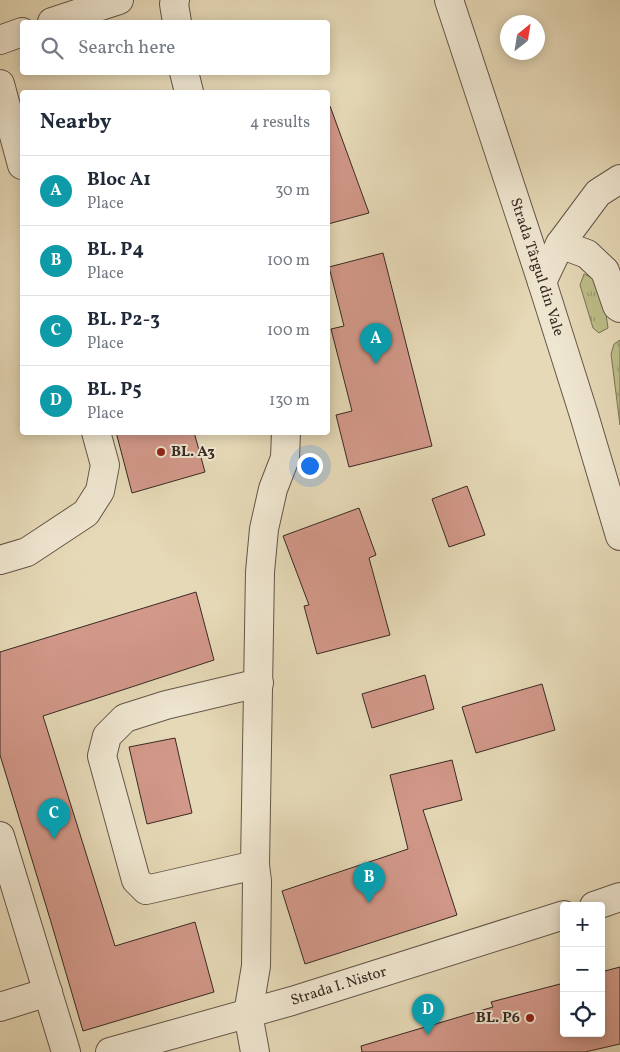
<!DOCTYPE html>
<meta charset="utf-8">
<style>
body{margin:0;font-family:Vollkorn,serif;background:#f6f6f7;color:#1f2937}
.controls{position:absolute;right:15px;bottom:15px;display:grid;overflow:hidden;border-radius:5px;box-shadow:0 2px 12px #0003}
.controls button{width:45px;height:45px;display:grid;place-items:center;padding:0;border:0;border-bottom:1px solid #e0e1e3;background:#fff;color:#1f2937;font:25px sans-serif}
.compass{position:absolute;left:500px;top:15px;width:45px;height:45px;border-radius:50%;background:#fff;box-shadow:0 2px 12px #0003;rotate:30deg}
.you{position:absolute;left:309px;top:465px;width:18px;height:18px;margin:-12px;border:4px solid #fff;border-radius:50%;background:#1a73e8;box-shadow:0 0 0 8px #1a73e833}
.badge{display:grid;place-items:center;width:32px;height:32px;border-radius:50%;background:#8f2418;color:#fff;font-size:16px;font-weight:700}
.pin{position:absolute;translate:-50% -41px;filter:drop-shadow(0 1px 2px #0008)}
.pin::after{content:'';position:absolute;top:26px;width:18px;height:15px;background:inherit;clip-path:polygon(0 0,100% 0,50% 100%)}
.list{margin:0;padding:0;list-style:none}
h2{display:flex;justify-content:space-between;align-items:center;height:65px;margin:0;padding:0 20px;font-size:21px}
h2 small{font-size:16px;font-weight:400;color:#747a83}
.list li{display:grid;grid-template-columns:32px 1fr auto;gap:15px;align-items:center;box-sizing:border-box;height:70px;padding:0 20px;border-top:1px solid #e0e1e3}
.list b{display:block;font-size:19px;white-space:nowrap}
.list p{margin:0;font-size:16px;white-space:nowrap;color:#747a83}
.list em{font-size:16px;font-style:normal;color:#747a83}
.icon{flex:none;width:28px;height:28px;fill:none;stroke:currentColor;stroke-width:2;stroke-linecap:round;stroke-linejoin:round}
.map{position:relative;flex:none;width:620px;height:1052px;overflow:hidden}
.search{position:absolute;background:#fff;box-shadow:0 2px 12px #0003;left:20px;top:20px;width:310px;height:55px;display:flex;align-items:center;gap:12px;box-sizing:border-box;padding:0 18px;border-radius:5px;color:#747a83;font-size:19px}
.panel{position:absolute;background:#fff;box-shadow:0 2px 12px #0003;left:20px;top:90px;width:310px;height:345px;border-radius:5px}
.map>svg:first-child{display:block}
.grass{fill:url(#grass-tufts);stroke:#7a7456}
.building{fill:#d29889;stroke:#382a24}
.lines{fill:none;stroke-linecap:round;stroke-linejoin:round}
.minor-casing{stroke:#645649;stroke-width:30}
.minor{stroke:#efe6d0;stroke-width:28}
.poi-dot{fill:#8f2418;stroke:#efe6d0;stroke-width:2}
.labels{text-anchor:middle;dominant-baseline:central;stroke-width:4;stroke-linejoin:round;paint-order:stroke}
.street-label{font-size:15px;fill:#382a24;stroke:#efe6d0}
.poi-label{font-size:15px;font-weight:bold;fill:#382a24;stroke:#efe6d0;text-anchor:start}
</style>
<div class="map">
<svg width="620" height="1052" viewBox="0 0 620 1052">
<defs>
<pattern id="grass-tufts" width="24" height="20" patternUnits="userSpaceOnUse" patternTransform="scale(1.25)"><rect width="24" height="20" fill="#bdbd89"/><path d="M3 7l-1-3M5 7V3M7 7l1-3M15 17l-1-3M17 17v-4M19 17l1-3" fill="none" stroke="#9b9a70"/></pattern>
</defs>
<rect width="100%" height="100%" fill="#e6d9b7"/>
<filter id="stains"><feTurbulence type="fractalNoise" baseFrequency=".004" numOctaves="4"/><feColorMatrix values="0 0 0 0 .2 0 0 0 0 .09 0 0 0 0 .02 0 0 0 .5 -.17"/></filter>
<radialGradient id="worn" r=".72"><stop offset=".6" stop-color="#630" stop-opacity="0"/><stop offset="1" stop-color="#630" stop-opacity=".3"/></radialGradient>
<path class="grass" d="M584,274L593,278L606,314L608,328L599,333L593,328L580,285Z
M620,340V425L611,354L614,344Z"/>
<path class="building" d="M328,106H330L369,213L328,224Z
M383,253L432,446L349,467L336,415L352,411L331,329L344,326L329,267Z
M116,432H194L205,472L132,493Z
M467,486L485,535L449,547L432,499Z
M359,508L376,555L369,558L390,635L317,654L304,606L309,605L283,536Z
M196,592L214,660L43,716L115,946L195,922L214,992L83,1031L51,922L0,755V652Z
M425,675L434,709L372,728L362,694Z
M542,684L555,730L476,753L462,707Z
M175,738L192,813L147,824L129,747Z
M452,760L462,800L423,810L457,915L305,964L282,891L408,849L390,775Z
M620,967V1044L585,1052H362L361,1046L493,1007L491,1002L564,983V1033H601V972Z"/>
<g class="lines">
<g class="minor-casing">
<g id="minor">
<path d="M175,0L174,4L177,22"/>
<path id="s1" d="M449,0L542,282L584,415L620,536"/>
<path d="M52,22L119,0"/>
<path d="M0,40L22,32"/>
<path d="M184,72L189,92"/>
<path d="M0,84L22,165"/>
<path d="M560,244L598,193L620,179"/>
<path d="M542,282L560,244L587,254L605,271L617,306L620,308"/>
<path d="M0,560L27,552L86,513L100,491L105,465L96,432"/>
<path d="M0,836L66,1052"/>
<path d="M255,865L146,890L136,880L102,756L107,736L125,718L166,705L259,683"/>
<path d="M594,906L620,897"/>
<path d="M0,1007L48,992"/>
<path id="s2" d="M110,1052L292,1001L564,915"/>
<path d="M255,1052L248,1014L256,966L257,881L255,865L260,572L264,529L273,489L285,458L286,432"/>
</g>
</g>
<use href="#minor" class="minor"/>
</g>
<g class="poi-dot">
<circle cx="161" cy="452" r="5"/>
<circle cx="530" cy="1018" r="5"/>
</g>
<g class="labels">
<g class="street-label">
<text stroke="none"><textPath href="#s1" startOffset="281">Strada Târgul din Vale</textPath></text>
<text stroke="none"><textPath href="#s2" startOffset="238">Strada I. Nistor</textPath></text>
</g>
<g class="poi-label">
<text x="171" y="452">BL. A3</text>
<text x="520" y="1018" text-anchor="end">BL. P6</text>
</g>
</g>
<rect width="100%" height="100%" filter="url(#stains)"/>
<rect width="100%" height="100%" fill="url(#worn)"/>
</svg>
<div class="controls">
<button>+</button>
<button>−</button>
<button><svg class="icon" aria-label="locate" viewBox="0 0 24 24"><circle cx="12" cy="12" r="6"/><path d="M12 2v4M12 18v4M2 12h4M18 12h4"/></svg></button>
</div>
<svg class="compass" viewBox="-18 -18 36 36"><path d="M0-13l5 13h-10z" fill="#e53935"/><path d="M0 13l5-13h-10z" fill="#747a83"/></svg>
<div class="you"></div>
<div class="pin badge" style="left:376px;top:364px;background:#0f9aa8">A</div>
<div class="pin badge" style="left:369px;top:903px;background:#0f9aa8">B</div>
<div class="pin badge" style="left:54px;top:839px;background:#0f9aa8">C</div>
<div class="pin badge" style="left:428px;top:1035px;background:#0f9aa8">D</div>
<div class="search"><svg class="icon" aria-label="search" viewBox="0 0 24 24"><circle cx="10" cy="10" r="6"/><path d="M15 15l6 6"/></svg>Search here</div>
<section class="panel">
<h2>Nearby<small>4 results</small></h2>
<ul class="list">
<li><span class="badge" style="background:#0f9aa8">A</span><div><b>Bloc A1</b><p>Place</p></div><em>30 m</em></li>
<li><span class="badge" style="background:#0f9aa8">B</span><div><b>BL. P4</b><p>Place</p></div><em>100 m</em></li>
<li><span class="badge" style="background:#0f9aa8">C</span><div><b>BL. P2-3</b><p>Place</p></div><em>100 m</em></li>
<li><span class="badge" style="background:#0f9aa8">D</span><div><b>BL. P5</b><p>Place</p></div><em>130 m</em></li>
</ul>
</section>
</div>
